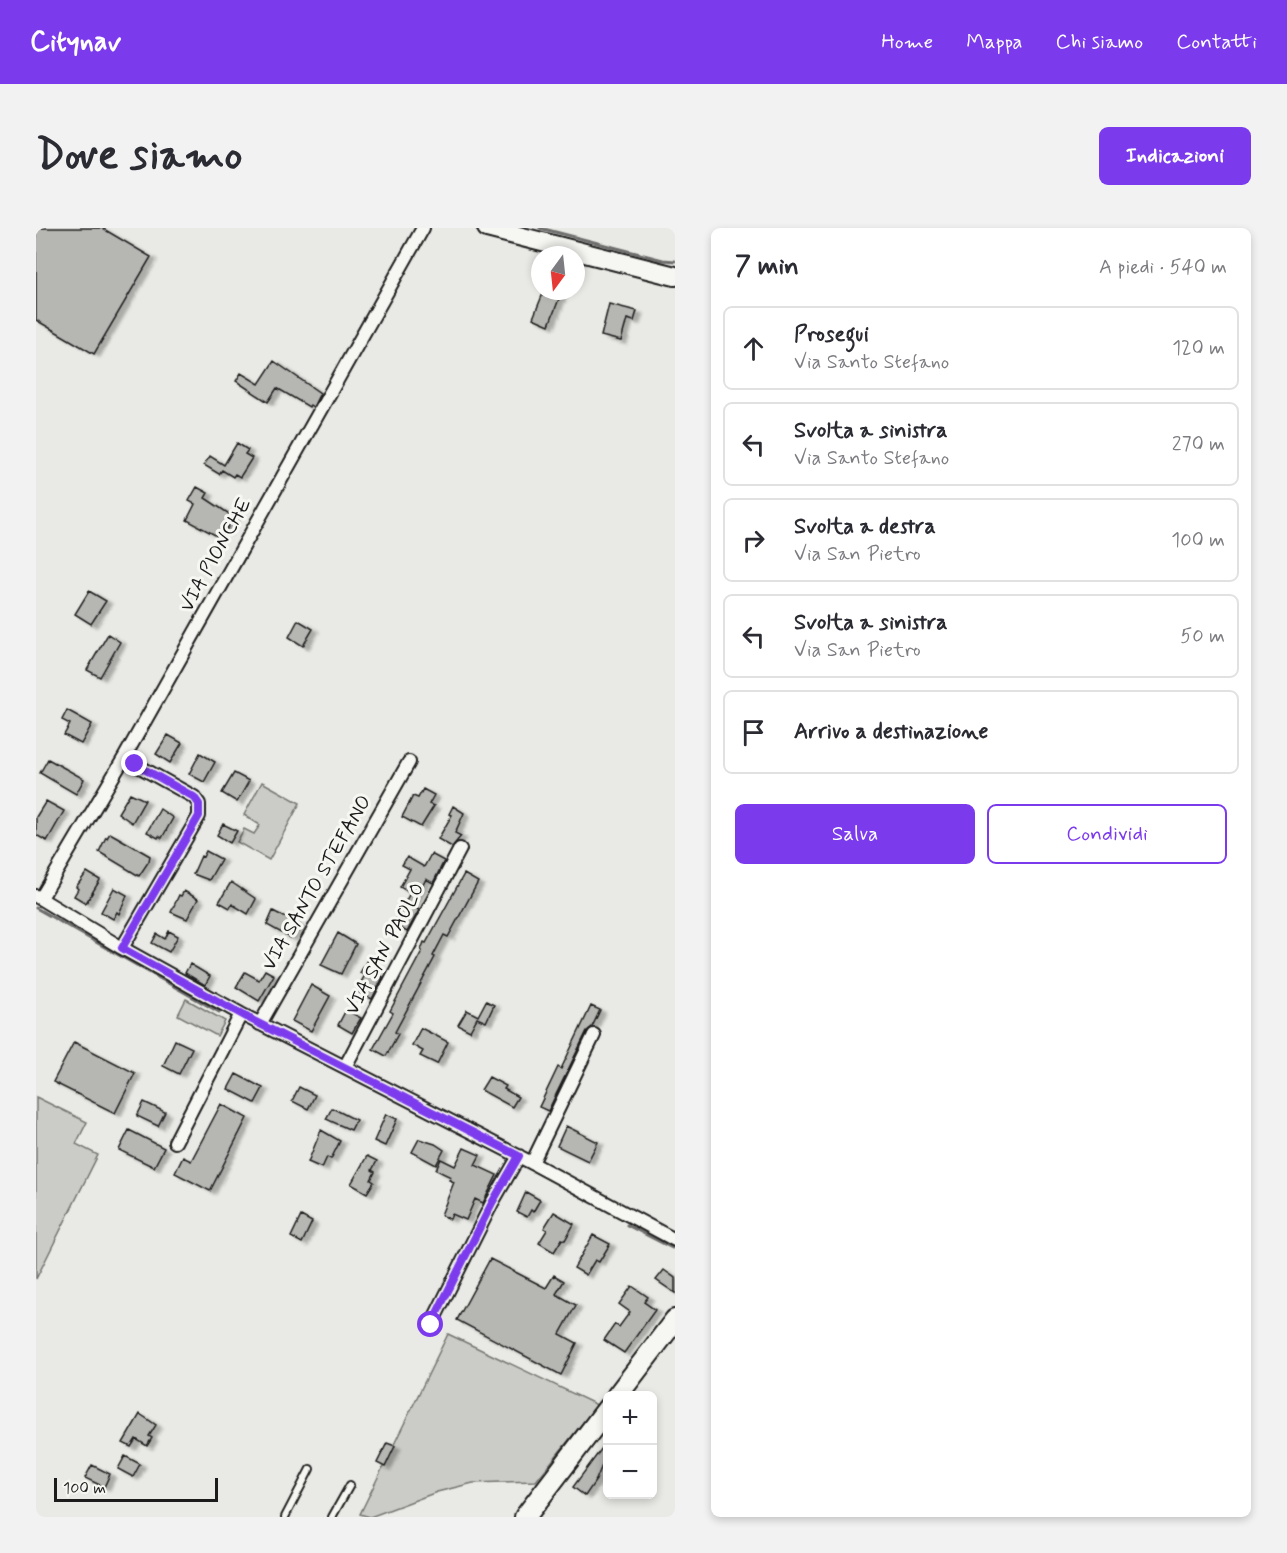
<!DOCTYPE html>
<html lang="it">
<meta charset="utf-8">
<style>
body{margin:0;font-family:Mynerve,sans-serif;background:#f2f2f3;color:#2b2b33}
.controls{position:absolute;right:18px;bottom:18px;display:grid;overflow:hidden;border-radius:9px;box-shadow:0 3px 9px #0003}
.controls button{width:54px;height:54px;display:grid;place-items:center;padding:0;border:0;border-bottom:2px solid #e1e1e2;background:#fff;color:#2b2b33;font:30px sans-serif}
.compass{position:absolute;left:495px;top:18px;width:54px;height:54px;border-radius:50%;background:#fff;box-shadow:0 3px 9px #0003;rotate:195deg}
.scale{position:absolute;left:18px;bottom:15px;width:164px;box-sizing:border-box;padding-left:6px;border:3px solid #1c1c1c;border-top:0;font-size:16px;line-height:21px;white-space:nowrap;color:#1c1c1c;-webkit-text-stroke:4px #f6f6f2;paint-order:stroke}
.stop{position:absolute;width:18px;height:18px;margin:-14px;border:4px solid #7c3aed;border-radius:50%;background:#fff}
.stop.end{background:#7c3aed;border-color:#fff;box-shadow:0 2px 6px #0008}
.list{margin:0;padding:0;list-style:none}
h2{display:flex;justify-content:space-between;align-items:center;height:78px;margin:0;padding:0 24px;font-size:26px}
h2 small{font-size:20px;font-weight:400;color:#7c7c81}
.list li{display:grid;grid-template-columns:39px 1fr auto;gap:18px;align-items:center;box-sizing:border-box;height:84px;margin:0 12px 12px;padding:0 12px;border:2px solid #e1e1e2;border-radius:9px}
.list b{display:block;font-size:22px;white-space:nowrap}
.list p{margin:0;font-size:20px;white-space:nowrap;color:#7c7c81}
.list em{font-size:20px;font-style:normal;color:#7c7c81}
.actions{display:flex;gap:12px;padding:18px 24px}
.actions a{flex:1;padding:14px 0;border:2px solid #7c3aed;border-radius:9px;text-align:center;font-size:21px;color:#7c3aed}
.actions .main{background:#7c3aed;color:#fff}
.icon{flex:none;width:33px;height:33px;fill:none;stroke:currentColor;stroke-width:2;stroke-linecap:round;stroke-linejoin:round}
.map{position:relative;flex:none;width:639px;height:1289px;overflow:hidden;border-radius:9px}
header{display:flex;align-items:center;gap:36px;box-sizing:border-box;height:84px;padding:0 30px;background:#7c3aed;color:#fff}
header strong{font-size:28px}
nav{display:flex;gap:33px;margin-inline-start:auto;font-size:21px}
.intro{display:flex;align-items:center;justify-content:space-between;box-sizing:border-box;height:144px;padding:0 36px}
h1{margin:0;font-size:42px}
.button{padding:15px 27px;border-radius:9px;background:#7c3aed;color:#fff;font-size:21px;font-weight:700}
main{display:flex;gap:36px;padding:0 36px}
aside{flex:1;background:#fff;border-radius:9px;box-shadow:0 3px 9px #0003}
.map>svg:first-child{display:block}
.green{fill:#cbcbc7;stroke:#747472;stroke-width:1.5}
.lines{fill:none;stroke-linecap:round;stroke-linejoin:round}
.stream{stroke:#6d6d6c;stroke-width:3}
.building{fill:#b6b6b3;stroke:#1c1c1c;stroke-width:1.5;filter:url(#shadow)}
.lane-casing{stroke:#1c1c1c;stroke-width:10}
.street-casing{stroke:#1c1c1c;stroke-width:16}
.secondary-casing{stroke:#1c1c1c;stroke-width:22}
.primary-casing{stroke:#1c1c1c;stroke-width:24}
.lane{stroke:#f6f6f2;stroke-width:6}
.street{stroke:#f6f6f2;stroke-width:12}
.secondary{stroke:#f6f6f2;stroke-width:18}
.primary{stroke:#f6f6f2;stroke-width:20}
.route{stroke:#7c3aed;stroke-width:8}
.labels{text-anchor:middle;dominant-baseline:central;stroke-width:6;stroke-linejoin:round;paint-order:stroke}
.street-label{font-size:20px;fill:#1c1c1c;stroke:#f6f6f2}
</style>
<header>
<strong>Citynav</strong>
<nav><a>Home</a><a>Mappa</a><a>Chi siamo</a><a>Contatti</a></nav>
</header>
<div class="intro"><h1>Dove siamo</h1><a class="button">Indicazioni</a></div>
<main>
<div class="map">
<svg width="639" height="1289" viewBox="0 0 639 1289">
<defs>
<filter id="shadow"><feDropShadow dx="5.5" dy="3" stdDeviation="1.5" flood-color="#0004"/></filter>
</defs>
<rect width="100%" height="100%" fill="#e9e9e5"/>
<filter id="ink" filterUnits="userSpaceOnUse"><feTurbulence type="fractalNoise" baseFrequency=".0167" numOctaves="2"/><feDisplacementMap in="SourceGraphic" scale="12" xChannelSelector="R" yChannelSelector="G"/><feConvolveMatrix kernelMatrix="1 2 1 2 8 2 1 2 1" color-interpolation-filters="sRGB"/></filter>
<g filter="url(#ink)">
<path class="green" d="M226,554L264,575L233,632L201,614L208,601L218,606L224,597L208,587Z
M150,771L189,793L181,808L142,787Z
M0,869L51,894L40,916L62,927L0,1051Z
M412,1106L561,1177L500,1253L437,1255L401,1264L334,1289L324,1286Z"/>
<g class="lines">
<path class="stream" d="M504,0L627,32L639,33
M0,680L183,784
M591,997L636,1020"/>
</g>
<path class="building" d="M0,0H66L115,29L58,126L0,92Z
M508,63H526L513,97L497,90Z
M573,76L601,83L598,93L591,91L585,113L565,108Z
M238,133L284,165L277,179L274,177L273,179L241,160L232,174L200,153L205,145L223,156Z
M201,215L212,222L209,226L216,230L204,249L199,246L197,249L186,242L183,246L168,237L174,228L188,237Z
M161,259L172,265L169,270L198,289L189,304L185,301L181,308L151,292L159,276L153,273Z
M53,363L70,373L55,396L39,386Z
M262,392L277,401L267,418L253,409Z
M72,406L84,414L64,449L51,442Z
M31,482L56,496L45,516L28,507L34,496L26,492Z
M132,507L146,515L134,535L120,526Z
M164,525L179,534L168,554L153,546Z
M12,531L48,551L40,566L4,545Z
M198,545L213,553L201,574L186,565Z
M387,561L398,567L393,576L398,578L385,599L366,589L377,568L382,570Z
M94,565L109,572L96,595L82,585Z
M10,573L28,583L11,613L0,607V589Z
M417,578L428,585L419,605L425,608L416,619L402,611L416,587L413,586Z
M124,581L137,590L126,610L123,608L122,610L111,604Z
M187,596L201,603L194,615L181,607Z
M74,605L114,628L113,633L103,648L63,624L70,609L71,610Z
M170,623L185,631L173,652L157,646L165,628L167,629Z
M395,626L408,633L397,655L390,651L376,678L383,682L371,704L357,696L374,665L364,659L374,641L366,637L371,629L388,639Z
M51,644L64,652L50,675L38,668L42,661L40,659Z
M428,646L442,654L412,709L408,707L397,728L399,729L359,804L362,806L350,828L337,821L357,785L354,783L386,723L385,722L388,714L390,715Z
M195,654L220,671L212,686L196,676L194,680L183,674Z
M78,660L91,667L83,686L81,684L77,691L65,684Z
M148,663L162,671L151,691L135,684L143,667L145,668Z
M237,683L264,697L255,710L231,697Z
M133,703L142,708L133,724L116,715L121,706L129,711Z
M302,705L320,716L305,746L285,737Z
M331,732L342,737L338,744L347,749L336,771L320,763L329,747L324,745Z
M154,736L174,748L169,757L149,745Z
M229,742L238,747L223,773L200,759L209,744L223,752Z
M275,757L294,768L275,803L256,793Z
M450,773L458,777L450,794L441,790L434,803L422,797L431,782L442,788Z
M555,778L564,782L556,799L551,803L512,883L503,879L522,839L525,841Z
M310,782L325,790L316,805L302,797Z
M385,800L412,814L401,836L384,828L387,823L376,817Z
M139,812L156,820L143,846L127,838Z
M38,814L99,845L79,885L17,854Z
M200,846L227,860L219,875L192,861Z
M453,849L470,858L468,861L482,869L476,879L445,862Z
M263,859L279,867L272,881L256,873Z
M108,874L129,884L122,898L101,888Z
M185,876L211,890L174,963L139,945L147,929L155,933Z
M296,880L320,892L315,902L290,891Z
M350,886L361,891L349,918L338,913Z
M530,898L562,914L552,933L521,918Z
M93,902L128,920L118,939L83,922Z
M285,902L304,913L295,931L291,929L286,940L272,934Z
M383,911L399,916L408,922L400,937L376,924Z
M428,920L444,927L439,937L461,947L447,975L439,971L430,992L416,986L414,991L405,987L418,954L413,952L415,949L400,942L405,931L419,938Z
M331,928L341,933L336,942L339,944L335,952L338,954L331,965L315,956Z
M490,964L504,972L497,984L495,982L491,989L481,984Z
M518,984L538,996L529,1012L526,1011L518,1024L503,1015L511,1002L508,1000Z
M265,988L276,994L266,1015L255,1009Z
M557,1007L574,1016L563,1034L559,1032L550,1047L538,1040Z
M454,1031L510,1060L518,1047L528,1053L520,1066L540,1077L524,1106L541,1115L525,1147L421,1092Z
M628,1042L639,1050V1065L620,1052Z
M596,1058L612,1069L608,1074L619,1082L588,1125L568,1112L579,1096L583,1099L594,1084L583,1076Z
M104,1186L120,1197L113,1208L116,1210L111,1218L100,1211L95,1219L87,1215Z
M572,1212V1223L560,1252L549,1268L537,1259Z
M351,1215L359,1218L349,1239L341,1235Z
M89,1228L104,1236L97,1249L82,1241Z
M56,1237L74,1246L68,1259L49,1250Z"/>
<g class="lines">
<g class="lane-casing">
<path id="lane" d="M249,1289L274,1241
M296,1289L314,1257"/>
</g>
<g class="street-casing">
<path id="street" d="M0,668L86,720L205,786L496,935L639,1012
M5,670L88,530L387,0
M86,720L163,588V576L158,569L88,530
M224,796L373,534
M309,839L424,621
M139,914L205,786
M496,935L558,807
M395,1097L456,975L483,928"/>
</g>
<g class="secondary-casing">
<path id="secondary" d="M451,0L639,48"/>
</g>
<g class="primary-casing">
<path id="primary" d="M581,1168L639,1092
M489,1289L572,1180"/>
</g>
<use href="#lane" class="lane"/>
<use href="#street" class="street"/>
<use href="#secondary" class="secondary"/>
<use href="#primary" class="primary"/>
</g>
</g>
<g class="lines" filter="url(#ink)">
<path class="route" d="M99,536L158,569L163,576V588L86,720L216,792L483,928L456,975L395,1097"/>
</g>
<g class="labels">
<g class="street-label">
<text transform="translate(180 327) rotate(-61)">VIA PIONCHE</text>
<text transform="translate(281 655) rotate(-60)">VIA SANTO STEFANO</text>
<text transform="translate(349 721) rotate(-62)">VIA SAN PAOLO</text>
</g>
</g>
</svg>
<div class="controls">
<button>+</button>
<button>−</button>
</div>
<svg class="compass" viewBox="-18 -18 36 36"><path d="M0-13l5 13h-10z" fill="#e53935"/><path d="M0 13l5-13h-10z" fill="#7c7c81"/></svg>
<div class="scale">100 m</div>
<div class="stop" style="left:395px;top:1097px"></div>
<div class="stop end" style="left:99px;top:536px"></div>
</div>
<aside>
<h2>7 min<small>A piedi · 540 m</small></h2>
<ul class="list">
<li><svg class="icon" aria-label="ahead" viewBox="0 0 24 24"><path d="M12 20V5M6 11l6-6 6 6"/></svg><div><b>Prosegui</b><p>Via Santo Stefano</p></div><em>120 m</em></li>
<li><svg class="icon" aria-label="left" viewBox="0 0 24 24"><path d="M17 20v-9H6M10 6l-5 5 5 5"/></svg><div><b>Svolta a sinistra</b><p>Via Santo Stefano</p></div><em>270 m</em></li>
<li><svg class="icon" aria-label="right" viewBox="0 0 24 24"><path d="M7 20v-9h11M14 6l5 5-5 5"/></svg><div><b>Svolta a destra</b><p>Via San Pietro</p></div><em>100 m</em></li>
<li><svg class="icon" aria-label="left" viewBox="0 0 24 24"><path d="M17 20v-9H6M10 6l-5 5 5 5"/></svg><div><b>Svolta a sinistra</b><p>Via San Pietro</p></div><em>50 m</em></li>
<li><svg class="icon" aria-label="arrive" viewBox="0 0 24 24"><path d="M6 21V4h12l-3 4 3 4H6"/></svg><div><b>Arrivo a destinazione</b></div></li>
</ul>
<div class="actions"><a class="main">Salva</a><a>Condividi</a></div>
</aside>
</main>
